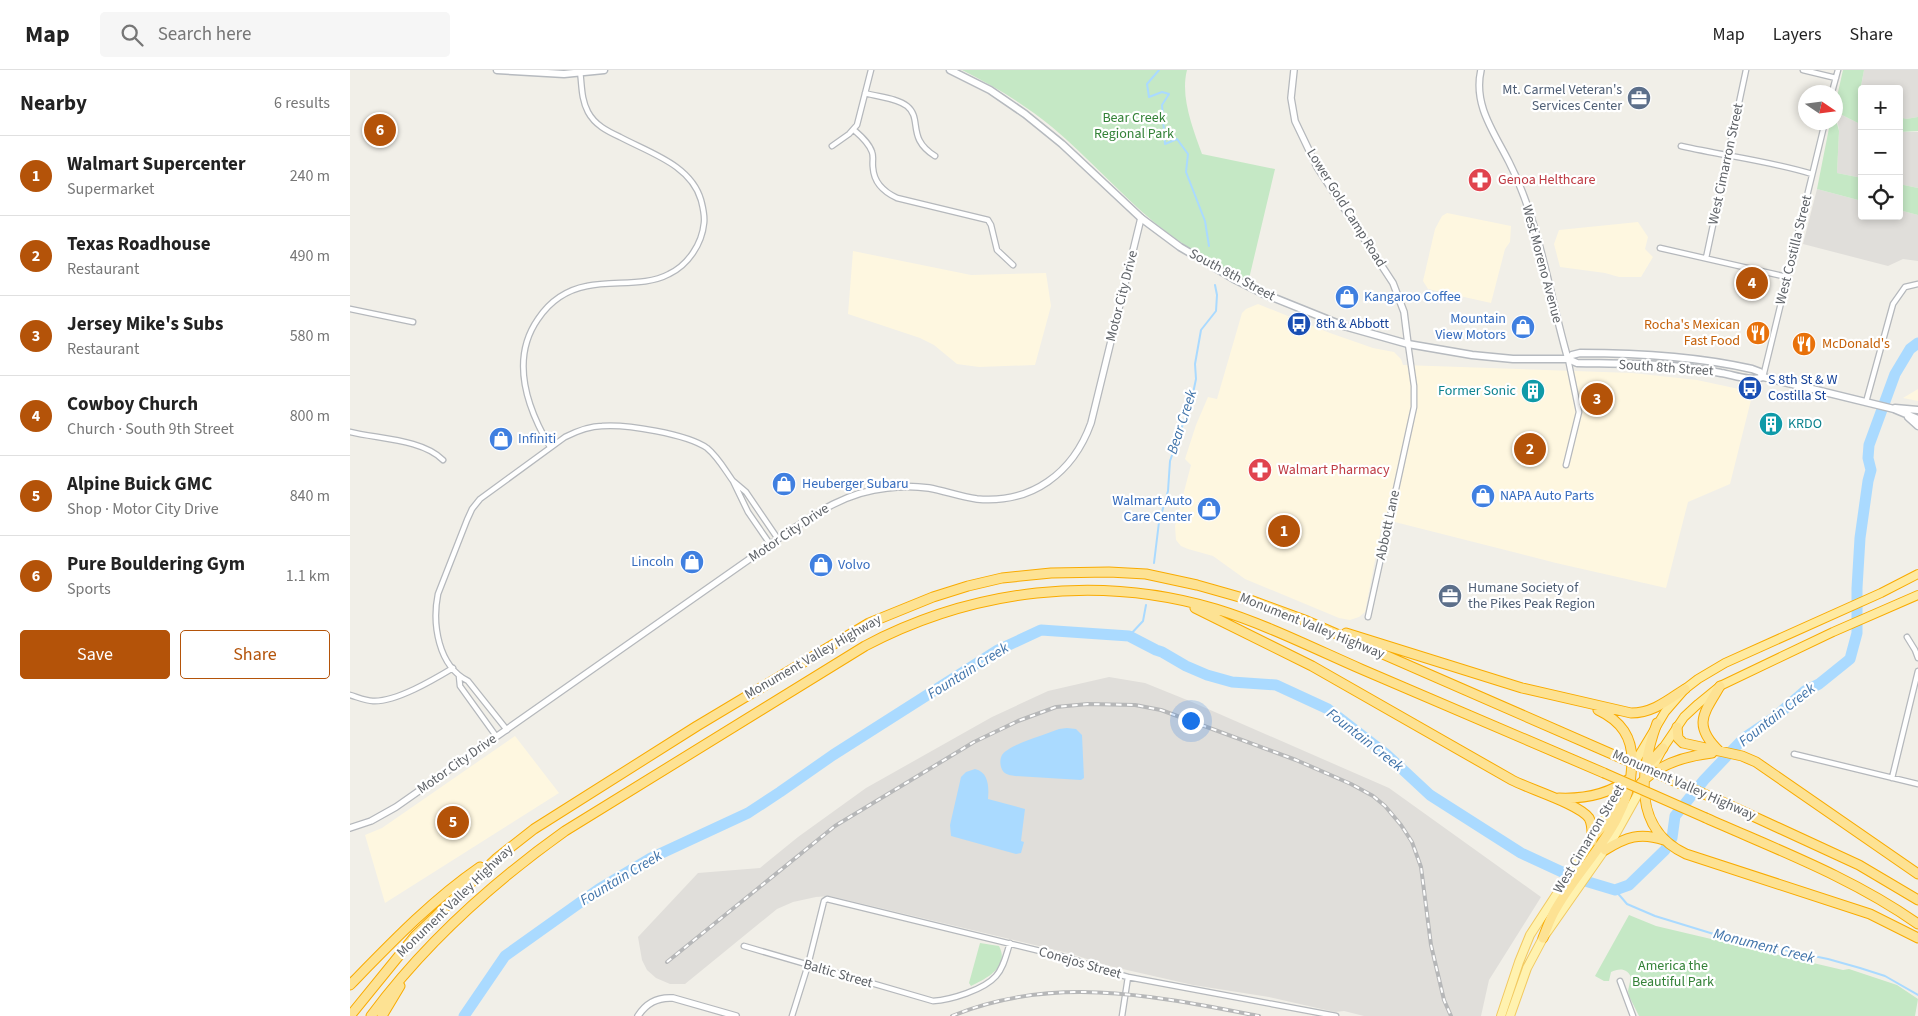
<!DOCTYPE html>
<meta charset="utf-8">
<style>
body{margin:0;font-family:"Source Sans 3",sans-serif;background:#f6f6f6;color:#222}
.controls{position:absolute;right:15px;top:15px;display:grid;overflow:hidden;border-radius:5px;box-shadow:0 2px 8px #0003}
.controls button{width:45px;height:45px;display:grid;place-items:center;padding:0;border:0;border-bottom:1px solid #e0e0e0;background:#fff;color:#222;font:25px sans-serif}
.compass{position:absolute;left:1448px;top:15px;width:45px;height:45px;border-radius:50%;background:#fff;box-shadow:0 2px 8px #0003;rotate:103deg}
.you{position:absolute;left:840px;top:650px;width:18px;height:18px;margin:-12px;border:4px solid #fff;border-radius:50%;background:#1a73e8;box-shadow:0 0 0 8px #1a73e833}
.badge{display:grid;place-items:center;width:32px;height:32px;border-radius:50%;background:#b45309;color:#fff;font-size:16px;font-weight:700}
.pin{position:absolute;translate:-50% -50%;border:2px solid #fff;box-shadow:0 1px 5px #0006}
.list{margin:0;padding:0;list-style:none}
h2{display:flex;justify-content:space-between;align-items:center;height:65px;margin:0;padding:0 20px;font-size:21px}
h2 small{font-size:16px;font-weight:400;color:#767676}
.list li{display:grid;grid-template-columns:32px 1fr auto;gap:15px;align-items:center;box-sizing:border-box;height:80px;padding:0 20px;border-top:1px solid #e0e0e0}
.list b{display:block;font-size:19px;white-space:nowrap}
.list p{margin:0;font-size:16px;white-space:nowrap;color:#767676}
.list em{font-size:16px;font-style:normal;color:#767676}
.actions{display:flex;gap:10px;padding:15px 20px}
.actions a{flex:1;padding:11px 0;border:1px solid #b45309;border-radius:5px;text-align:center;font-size:18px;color:#b45309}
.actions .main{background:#b45309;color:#fff}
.icon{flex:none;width:28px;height:28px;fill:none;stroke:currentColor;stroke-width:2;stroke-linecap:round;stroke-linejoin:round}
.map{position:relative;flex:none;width:1568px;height:946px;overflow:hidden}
header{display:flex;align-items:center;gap:30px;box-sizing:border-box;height:70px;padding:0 25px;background:#fff;border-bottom:1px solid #e0e0e0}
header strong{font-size:24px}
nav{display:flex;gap:28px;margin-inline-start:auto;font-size:18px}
.search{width:350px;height:45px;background:#f6f6f6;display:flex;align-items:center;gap:12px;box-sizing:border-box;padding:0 18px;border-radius:5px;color:#767676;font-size:19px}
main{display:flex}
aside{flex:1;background:#fff}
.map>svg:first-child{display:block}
.commercial{fill:#fef7e0}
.industrial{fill:#e0deda}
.green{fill:#c5e8c5}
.water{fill:#aadaff}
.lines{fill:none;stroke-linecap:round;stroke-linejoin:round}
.stream{stroke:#aadaff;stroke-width:2}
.river{stroke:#aadaff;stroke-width:11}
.minor-casing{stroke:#b5b8bc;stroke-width:7}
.tertiary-casing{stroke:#b5b8bc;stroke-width:8}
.secondary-casing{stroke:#b6babf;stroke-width:9}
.primary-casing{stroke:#f2c960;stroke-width:10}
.trunk-casing{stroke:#f9ab00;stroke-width:10}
.motorway-casing{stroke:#f9ab00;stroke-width:11}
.minor{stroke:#fff;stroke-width:4.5}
.tertiary{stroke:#fff;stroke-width:5.5}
.secondary{stroke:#fff;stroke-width:6}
.primary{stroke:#fff2af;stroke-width:8}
.trunk{stroke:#feeaa1;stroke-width:8}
.motorway{stroke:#fde293;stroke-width:9}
.rail-casing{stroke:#b6b7b8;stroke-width:4}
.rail{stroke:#fff;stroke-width:2;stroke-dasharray:5.5;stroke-linecap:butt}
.motorway-bridge-casing{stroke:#f9ab00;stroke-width:11;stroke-linecap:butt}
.motorway-bridge{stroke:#fde293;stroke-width:9}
.labels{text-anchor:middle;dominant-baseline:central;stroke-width:4.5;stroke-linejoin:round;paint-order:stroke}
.service-label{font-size:14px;fill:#4e5e75;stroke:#fff;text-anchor:end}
.park-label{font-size:14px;fill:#348238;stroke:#fff}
.street-label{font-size:14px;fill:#5f6368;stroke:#fff}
.health-label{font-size:14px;fill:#be3a42;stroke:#fff;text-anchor:start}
.shop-label{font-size:14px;fill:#366cbe;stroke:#fff;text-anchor:start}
.transit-label{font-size:14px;fill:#164399;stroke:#fff;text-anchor:start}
.food-label{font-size:14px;fill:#c56008;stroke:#fff;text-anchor:end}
.culture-label{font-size:14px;fill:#0d838f;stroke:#fff;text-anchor:end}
.water-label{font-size:15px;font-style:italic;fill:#4174aa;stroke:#fff}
</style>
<header>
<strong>Map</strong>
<div class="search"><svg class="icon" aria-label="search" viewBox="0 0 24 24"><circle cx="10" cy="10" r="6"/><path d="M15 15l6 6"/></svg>Search here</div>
<nav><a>Map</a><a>Layers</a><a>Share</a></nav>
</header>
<main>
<aside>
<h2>Nearby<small>6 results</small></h2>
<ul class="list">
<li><span class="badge">1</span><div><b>Walmart Supercenter</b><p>Supermarket</p></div><em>240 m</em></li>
<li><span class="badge">2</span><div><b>Texas Roadhouse</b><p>Restaurant</p></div><em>490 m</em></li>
<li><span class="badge">3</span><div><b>Jersey Mike's Subs</b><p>Restaurant</p></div><em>580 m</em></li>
<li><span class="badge">4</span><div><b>Cowboy Church</b><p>Church · South 9th Street</p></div><em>800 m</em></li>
<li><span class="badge">5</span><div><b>Alpine Buick GMC</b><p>Shop · Motor City Drive</p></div><em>840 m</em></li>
<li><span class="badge">6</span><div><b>Pure Bouldering Gym</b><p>Sports</p></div><em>1.1 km</em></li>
</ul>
<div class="actions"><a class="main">Save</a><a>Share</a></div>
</aside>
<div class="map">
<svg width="1568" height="946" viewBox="0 0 1568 946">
<rect width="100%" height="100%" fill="#f1efe8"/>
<path class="commercial" d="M1097,143L1161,156L1160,172L1155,179L1141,233L1078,219L1073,211L1085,159L1092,146Z
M1288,152L1298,167L1295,179L1303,187L1291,207H1269L1255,203L1210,197L1204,174L1209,160Z
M503,181L621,205L696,203L701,236L685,295L629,297L607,294L584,275L570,268L498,244Z
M908,234L980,263L1023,278L1044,282L1051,289L1053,295L1282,303L1347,310L1403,322L1380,414L1338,432L1316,518L1206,493L1033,449L1015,542L1009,547L1000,550L989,548L895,509L863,486L838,479L831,476L826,470L825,456L841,395L835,389L846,355L858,327L867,329L892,243L896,239Z
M1568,319V331L1553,328Z
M165,666L209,723L35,833L15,765L32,758Z"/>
<path class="industrial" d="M1514,0H1568V47L1556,49L1549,48V19H1512V34L1508,33Z
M1486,42L1512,55V108L1487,103L1489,61Z
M1549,62H1568V118L1549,114Z
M1467,119L1512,131V146H1549V140L1568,145V191L1553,189L1538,196L1453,174Z
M759,607L795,613L842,632L1039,718L1191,827L1139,910L1131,946H1014L994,941L985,942L919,927L843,915L755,895L722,884L480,826L466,827L443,832L427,839L335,914H320L306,908L297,900L292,890L288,867L348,803L410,798L448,767L516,718L642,647L698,621Z"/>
<path class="green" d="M612,0H837C830,27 843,59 852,84L925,99L898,213C865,195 834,176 805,153C769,123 738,87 702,57C674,34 644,16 612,0Z
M1493,0H1514L1508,32L1512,34V55L1486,42V31Z
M1549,47L1556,49L1568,47V61L1549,62Z
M1480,53H1487L1489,61L1487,103L1512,108V131L1467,119Z
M1549,114L1568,118V145L1549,140Z
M1279,845L1306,856L1493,900L1499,899L1547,915L1568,929L1565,946H1289L1279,926L1278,921L1281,907C1277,898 1269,898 1261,902L1259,911H1254L1245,906Z
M630,873L649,876C660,897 637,908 621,916L619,913Z"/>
<path class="water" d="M717,658L726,659L732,665L734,708L731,710L665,706C658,705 653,704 651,697C650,693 650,689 652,685C660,674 695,665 709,659Z
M625,699C639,702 639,718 638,729L675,739L671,771L674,772L671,783L666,784L601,766L600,755L611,707L616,702Z"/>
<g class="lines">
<path class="stream" d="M809,0L797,14L799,27L812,22L819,24L812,35L815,74L827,69L838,84L836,102L855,151L859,176
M804,493L809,452L818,421L820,391L842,328L846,309L845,294L851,260L866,241L867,225L865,215
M779,566L793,551L796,535
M1265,820L1277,834L1305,846L1380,869L1478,889L1510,898L1535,906L1568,925"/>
<path class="river" d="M114,946L155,886L249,819L301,788L398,743L430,722L483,685L648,580L691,560L779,566L806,580L812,582L836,596L857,605L882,612L926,615L978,639L1036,684L1080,725L1171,783L1225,808L1265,820L1279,815L1315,780L1322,768L1325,746L1354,710L1394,668L1425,647L1455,621L1469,614L1500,589L1507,563V518L1510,468L1518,411L1521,400L1518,388L1519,375L1545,304L1560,279L1568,273"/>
<g class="minor-casing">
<path id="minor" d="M1453,0L1486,8
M1482,22L1488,0
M515,23C528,27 547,28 557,36C573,49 556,68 585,86
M504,60C511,66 519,73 522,82C524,87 522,92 523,98C524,113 534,122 547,128L638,150L641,155L647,180L663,195
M482,76L499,64L507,55L521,0
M1331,76C1375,86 1420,91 1462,104
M1310,178L1437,207
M1356,188L1396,0
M0,239L63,252
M1413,307L1475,52
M1516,332L1543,234L1555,217L1568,214
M0,362C28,369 72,369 93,390
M200,377C177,338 160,289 188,249C200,231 216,220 237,216C263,210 295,217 319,204C338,195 352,174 354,153C355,145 353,138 351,130C341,95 300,83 270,67C257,61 245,55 238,42C231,29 232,15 230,1
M1216,395L1229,342L1218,289
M420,474L398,442L383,411L396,422L428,469
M1018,547L1064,337V316L1058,274
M1557,567L1565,580L1568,588
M109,606L110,616L146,666
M0,625C7,627 16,631 23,631C46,632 83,610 103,598
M157,660L118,611C88,596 82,554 88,524L117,450L122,439L130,429L215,367C227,361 239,356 252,356C276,354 337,364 357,378C368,387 375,400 383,411
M1444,684L1568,714
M1542,708L1568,601
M394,876L583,931C600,930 634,920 646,906C654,897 656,885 660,873
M1270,911L1283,946
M442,946L458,895L474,831L477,829L723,889L756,901L778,907L986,946
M772,946L778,907"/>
</g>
<g class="tertiary-casing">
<path id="tertiary" d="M944,0L941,28L945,51L967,97L1043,213L1054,242L1058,274
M1131,0C1123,35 1144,62 1159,92C1190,153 1199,224 1218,289
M0,758L21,751L46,737L428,469C462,446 494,422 537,418C550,416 565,416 579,418C595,421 611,427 627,429C682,434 723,403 741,353L791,148
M288,946C296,933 308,927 323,928L386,946"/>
</g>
<g class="secondary-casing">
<path id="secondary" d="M147,0L214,4L254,0
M600,0L640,20L675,44L712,74L791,148L830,177L886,210L912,223L994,256L1058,274L1122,285L1163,289H1218L1227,293C1275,294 1324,293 1371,303C1384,305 1400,312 1413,307L1544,339L1568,349
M1218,289L1222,285L1230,283C1288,283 1345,286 1402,299L1410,302L1413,307
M1545,338L1568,340
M1558,347L1568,356"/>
</g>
<g class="primary-casing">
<path id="primary" d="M1255,749L1273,713
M1151,946L1169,892L1180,865L1244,767
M1160,946L1177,898L1193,868L1265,765L1293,715"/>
</g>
<g class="trunk-casing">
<path id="trunk" d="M1282,697L1315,642L1335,619L1348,609L1375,593L1531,523L1568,504
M1299,704L1313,678L1334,647L1348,634L1370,616L1483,562L1568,525"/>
</g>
<g class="motorway-casing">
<path id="motorway" d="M845,538L962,596L1162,710C1179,719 1229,734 1239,748C1243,755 1242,763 1242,771
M996,563L1172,618L1281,643C1303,643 1318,630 1335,619
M1307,653C1290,700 1282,759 1336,784L1520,844L1568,868
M1327,657L1328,668L1333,673L1392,686L1406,692L1568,804
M1369,681C1342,655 1354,643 1370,616
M1296,697L1313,678
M1291,713C1310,693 1336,686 1362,683
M1209,728C1233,729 1259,724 1279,709
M1368,730L1509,795L1568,830
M1356,748C1428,780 1503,808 1568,854
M1246,764L1271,733
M1255,780C1276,767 1290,762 1314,770
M1193,868C1197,858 1201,846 1207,837C1235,789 1280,753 1282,694C1283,667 1271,651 1248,640
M0,915C41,873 82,830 130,797
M0,946L65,866L147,788L184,759L347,656L519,553L583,527L618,516L652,508L701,503L759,502L796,504L847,515L900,530L957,551L1264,685
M21,946C75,873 142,813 215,761L515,576C623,519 748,504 866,539C915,554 963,578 1011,599C1092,633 1173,668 1254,703
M32,946L50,916"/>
</g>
<use href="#minor" class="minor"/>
<use href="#tertiary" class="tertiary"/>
<use href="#secondary" class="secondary"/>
<use href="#primary" class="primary"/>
<use href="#trunk" class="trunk"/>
<use href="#motorway" class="motorway"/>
<g class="rail-casing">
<path id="rail" d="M317,892L485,756L624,672L668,651L706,637L738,634L785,635L811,640L946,690L1001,714L1023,726L1035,736L1051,755L1062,772L1071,797L1081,875L1094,930L1101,946
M602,946C704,904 805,926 909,946"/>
</g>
<use href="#rail" class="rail"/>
<g class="motorway-bridge-casing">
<path id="motorway-bridge" d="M1264,685L1368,730
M1254,703L1356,748"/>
</g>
<use href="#motorway-bridge" class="motorway-bridge"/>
</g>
<defs>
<g id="office-disc" transform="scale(1.25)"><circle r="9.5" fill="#5c6f8a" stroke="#fff"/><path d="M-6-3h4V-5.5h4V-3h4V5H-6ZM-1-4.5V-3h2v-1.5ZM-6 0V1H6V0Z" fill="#fff"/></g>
<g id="pharmacy-disc" transform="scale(1.25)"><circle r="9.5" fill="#e0444e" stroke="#fff"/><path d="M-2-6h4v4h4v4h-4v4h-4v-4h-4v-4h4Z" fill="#fff"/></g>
<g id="shop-disc" transform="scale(1.25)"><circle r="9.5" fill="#3f7fe0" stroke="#fff"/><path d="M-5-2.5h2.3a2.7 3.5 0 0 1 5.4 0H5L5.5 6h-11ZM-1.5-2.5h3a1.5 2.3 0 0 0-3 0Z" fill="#fff"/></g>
<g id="bus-disc" transform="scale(1.25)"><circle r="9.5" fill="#1a4fb4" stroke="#fff"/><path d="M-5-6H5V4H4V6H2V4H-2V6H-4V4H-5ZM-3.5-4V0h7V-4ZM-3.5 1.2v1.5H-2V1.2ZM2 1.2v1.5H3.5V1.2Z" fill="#fff"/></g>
<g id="restaurant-disc" transform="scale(1.25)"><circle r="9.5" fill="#e8710a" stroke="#fff"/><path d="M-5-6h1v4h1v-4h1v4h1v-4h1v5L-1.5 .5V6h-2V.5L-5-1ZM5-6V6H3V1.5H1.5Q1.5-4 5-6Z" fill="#fff"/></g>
<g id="building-disc" transform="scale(1.25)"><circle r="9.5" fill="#0f9aa8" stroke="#fff"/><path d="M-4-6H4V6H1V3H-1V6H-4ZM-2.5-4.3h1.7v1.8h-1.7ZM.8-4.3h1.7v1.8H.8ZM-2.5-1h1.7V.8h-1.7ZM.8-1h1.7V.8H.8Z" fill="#fff"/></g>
</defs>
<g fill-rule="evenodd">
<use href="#office-disc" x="1289" y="28"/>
<use href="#pharmacy-disc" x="1130" y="110"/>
<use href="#shop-disc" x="997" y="227"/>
<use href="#bus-disc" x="949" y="254"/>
<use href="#shop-disc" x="1173" y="257"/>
<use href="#restaurant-disc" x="1408" y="263"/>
<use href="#restaurant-disc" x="1454" y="274"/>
<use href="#bus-disc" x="1400" y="318"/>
<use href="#building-disc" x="1183" y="321"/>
<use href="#building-disc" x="1421" y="354"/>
<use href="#shop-disc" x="151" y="369"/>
<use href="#pharmacy-disc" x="910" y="400"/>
<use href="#shop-disc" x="434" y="414"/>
<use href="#shop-disc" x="1133" y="426"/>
<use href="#shop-disc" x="859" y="439"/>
<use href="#shop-disc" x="342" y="492"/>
<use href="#shop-disc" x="471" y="495"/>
<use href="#office-disc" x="1100" y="526"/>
</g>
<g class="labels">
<g class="service-label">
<text x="1272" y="20">Mt. Carmel Veteran's<tspan x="1272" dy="16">Services Center</tspan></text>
<text x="1118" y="518" text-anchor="start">Humane Society of<tspan x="1118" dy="16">the Pikes Peak Region</tspan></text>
</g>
<g class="park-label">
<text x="784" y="48">Bear Creek<tspan x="784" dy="16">Regional Park</tspan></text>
<text x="1323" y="896">America the<tspan x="1323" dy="16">Beautiful Park</tspan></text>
</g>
<g class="street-label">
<text transform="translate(1376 94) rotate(-78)">West Cimarron Street</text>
<text transform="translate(996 138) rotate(58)">Lower Gold Camp Road</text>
<text transform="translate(1444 180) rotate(-76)">West Costilla Street</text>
<text transform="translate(1192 194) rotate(75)">West Moreno Avenue</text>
<text transform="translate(882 205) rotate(28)">South 8th Street</text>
<text transform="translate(772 226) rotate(-76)">Motor City Drive</text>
<text transform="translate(1316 298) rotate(4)">South 8th Street</text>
<text transform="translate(1038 455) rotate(-78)">Abbott Lane</text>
<text transform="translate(439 463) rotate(-34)">Motor City Drive</text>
<text transform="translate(962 556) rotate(22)">Monument Valley Highway</text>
<text transform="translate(463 587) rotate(-30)">Monument Valley Highway</text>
<text transform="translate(107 694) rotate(-35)">Motor City Drive</text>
<text transform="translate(1334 715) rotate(24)">Monument Valley Highway</text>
<text transform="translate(1239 769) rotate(-59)">West Cimarron Street</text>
<text transform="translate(105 831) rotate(-44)">Monument Valley Highway</text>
<text transform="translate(730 893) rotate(16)">Conejos Street</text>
<text transform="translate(488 904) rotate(16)">Baltic Street</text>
</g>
<g class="health-label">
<text x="1148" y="110">Genoa Helthcare</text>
<text x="928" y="400">Walmart Pharmacy</text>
</g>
<g class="shop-label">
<text x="1014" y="227">Kangaroo Coffee</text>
<text x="1156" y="249" text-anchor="end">Mountain<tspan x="1156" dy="16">View Motors</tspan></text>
<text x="168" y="369">Infiniti</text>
<text x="452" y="414">Heuberger Subaru</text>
<text x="1150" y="426">NAPA Auto Parts</text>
<text x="842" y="431" text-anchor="end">Walmart Auto<tspan x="842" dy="16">Care Center</tspan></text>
<text x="324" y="492" text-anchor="end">Lincoln</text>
<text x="488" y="495">Volvo</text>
</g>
<g class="transit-label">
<text x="966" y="254">8th &amp; Abbott</text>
<text x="1418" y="310">S 8th St &amp; W<tspan x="1418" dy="16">Costilla St</tspan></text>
</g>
<g class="food-label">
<text x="1390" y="255">Rocha's Mexican<tspan x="1390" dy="16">Fast Food</tspan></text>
<text x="1472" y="274" text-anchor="start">McDonald's</text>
</g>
<g class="culture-label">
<text x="1166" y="321">Former Sonic</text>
<text x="1438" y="354" text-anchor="start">KRDO</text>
</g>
<g class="water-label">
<text transform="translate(832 352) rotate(-72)">Bear Creek</text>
<text transform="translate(618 601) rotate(-32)">Fountain Creek</text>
<text transform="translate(1427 645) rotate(-38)">Fountain Creek</text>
<text transform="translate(1015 670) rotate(38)">Fountain Creek</text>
<text transform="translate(271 808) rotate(-31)">Fountain Creek</text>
<text transform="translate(1414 876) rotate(14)">Monument Creek</text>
</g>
</g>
</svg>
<div class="controls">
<button>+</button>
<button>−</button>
<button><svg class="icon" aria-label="locate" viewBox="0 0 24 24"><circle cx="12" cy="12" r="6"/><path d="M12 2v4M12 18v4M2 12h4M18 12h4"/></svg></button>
</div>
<svg class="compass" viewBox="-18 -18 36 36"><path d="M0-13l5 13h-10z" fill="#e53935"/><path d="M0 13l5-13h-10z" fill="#767676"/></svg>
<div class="you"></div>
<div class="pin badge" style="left:934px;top:461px">1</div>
<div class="pin badge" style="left:1180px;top:379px">2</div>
<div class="pin badge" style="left:1247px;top:329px">3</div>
<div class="pin badge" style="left:1402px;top:213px">4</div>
<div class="pin badge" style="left:103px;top:752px">5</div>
<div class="pin badge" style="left:30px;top:60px">6</div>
</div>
</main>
